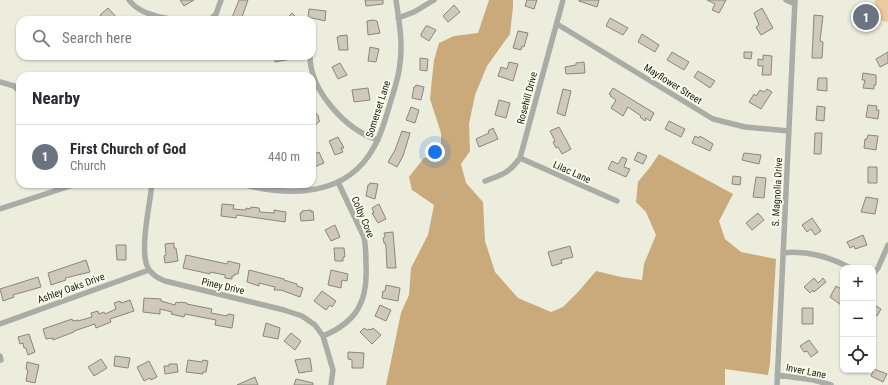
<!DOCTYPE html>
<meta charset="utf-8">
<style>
body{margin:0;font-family:"Roboto Condensed",sans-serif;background:#f2f2f3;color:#2b2b33}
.controls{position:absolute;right:12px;bottom:12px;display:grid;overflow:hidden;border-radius:8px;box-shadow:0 1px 3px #0004}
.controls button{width:36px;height:36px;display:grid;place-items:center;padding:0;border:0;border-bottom:1px solid #e1e1e2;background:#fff;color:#2b2b33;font:20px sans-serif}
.you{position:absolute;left:435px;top:152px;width:14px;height:14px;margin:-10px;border:3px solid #fff;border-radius:50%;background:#1a73e8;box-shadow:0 0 0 6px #1a73e833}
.badge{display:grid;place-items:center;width:26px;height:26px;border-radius:50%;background:#c73743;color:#fff;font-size:13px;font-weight:700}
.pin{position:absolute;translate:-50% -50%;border:2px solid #fff;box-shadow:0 1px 4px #0006}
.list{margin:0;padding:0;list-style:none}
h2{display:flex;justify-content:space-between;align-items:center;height:52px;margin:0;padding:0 16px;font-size:17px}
h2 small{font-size:13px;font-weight:400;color:#7c7c81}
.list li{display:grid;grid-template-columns:26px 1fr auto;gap:12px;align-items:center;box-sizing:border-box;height:64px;padding:0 16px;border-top:1px solid #e1e1e2}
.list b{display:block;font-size:15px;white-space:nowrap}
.list p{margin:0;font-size:13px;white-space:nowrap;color:#7c7c81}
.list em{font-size:13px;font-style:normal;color:#7c7c81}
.icon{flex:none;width:22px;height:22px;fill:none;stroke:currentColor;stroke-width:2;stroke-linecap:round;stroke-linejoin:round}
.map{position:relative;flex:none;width:888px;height:385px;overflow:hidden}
.search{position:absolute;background:#fff;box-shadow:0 1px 3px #0004;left:16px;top:16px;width:300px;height:44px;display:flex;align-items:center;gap:10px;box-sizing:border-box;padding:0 14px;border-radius:12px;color:#7c7c81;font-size:15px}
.panel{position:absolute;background:#fff;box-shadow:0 1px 3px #0004;left:16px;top:72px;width:300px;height:116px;border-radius:12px}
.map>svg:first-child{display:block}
.green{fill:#eccb9d}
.forest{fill:#caa97a}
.building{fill:#cec9ba;stroke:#8b8779}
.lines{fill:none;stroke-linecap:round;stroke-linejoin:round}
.minor{stroke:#a9ada6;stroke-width:5.5}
.labels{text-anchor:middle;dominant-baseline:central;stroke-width:4;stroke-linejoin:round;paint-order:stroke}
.street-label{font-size:10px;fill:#1b1b16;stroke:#f9fbea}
</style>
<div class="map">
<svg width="888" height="385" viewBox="0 0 888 385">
<rect width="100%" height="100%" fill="#eceddd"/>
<path class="green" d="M875,0H888V22L872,19Z"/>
<path class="forest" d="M489,0H513V7L510,34L487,66L475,95L469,124L470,151L461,164L466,183L483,202L485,241L495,272L518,298L551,312L563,307L579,291L596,271L621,277L642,280L644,264L656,235L646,212L636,202L638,182L651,166L659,154L733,194L719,221L725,239L741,252L776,259L770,363L768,375L725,369V385H386L401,313L409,295L411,268L428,235L434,205L412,190L409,177L424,158L441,153V133L430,99L434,60L439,43L454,36L478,33Z"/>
<path class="building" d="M180,0H194L184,6Z
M239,0H248L241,20H231Z
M365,0H383V4L366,6Z
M527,0H537L534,9L525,6Z
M579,0H599L597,7L579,1Z
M707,0H726L719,13L712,10L715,4Z
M454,5L460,12L448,22L443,16Z
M108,8L119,20H104L100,15Z
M762,8L773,28L761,35L756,27L759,25L754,13Z
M309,9L326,11L325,21L308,17Z
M292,13L299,20H285Z
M814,15L823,16L820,41L823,42L822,58H812Z
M610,18L628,28L623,35L606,26Z
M373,20L377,21L380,33L368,35L367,21Z
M426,26H428L436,30L429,41L421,36V34Z
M518,31L528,33L524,47L522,46L521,50L513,48Z
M642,34L659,45L655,52L638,42Z
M347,35L348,50H339L337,37H339V36Z
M370,47L379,49L376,62L368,61Z
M672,52L689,62L684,70L667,60Z
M744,52H752L751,59L744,58Z
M888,52V63L880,67L876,59Z
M763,55L772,56L771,75H762L763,66H758V59L763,60Z
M274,56H291V59L275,62Z
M420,58L428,59L427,71L420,70Z
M509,62L518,64L513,81L498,76L501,67L507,69Z
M584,62L585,73L566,74L565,67L576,65V63Z
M340,63L347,75L338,79L332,67Z
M698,71L715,81L710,88L694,77Z
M863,73L876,75V85H874V89L863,88L865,80H862Z
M818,78H827V91L817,90Z
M416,85L424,87L421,100L412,98L414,87H415Z
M368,88L370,100L354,102L352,90Z
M613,88L654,113L650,121L646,118L645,121L640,117L641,116L628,107L623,116L611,108L616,100L610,96L611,95L609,94Z
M563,89L571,91L565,116L557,113Z
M767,89L772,92L761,109L749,102L754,94L756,96L760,90L764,92Z
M499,100L510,103L506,118L495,115Z
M868,105L877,106L876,110H879L878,119L866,117Z
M817,106L825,107L824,121L816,120Z
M411,107L419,110L415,123L406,120Z
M312,108L319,117L318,118L320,121L312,128Z
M669,121L685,129L681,137L665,129Z
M559,127L571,149L562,154L558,147L556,148L553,142L555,141L550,131Z
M493,128L498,139L479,147L476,139L489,133L488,131Z
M402,131L410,133L403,156L397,167L388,162L395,150Z
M815,133H822L821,154H814Z
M868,135L878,136L876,150L864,148L865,139H867Z
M695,136L699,138L700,136L713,144L710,151L692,143Z
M338,137L344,148H341L343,152L335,155L329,141Z
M319,152L324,163L312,168V155Z
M638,152L647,156L643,164L634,160Z
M744,153L761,155L759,164L742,160Z
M622,157L627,159L624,167L630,169L626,177L608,169L612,161L618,164Z
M868,167H877V183H868Z
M733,176L741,177L740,185L732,184Z
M756,177L766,178L764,198L753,197Z
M370,183L378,184L375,199L366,196L368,185H369Z
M866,197L878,199L875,214L861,212Z
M222,204L234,205L233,209L246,210V208L250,209L251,207L259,208L260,212L274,213V210L286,212L285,222L237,215L236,218L221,216Z
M379,204L386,219L378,223L372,213H374L372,208Z
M311,210V212L313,211L314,220L301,221L300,213H302V211Z
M758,213L764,220L752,230L746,223Z
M812,218L821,231L815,235L811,229L807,232L802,225Z
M335,225L340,237L331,241L325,230Z
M393,232L396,268H387L386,247L385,243H384L383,238L385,237L384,233Z
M863,235L867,245L855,249L854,246L850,248L847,242Z
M174,243V248H176L178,261L165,263L164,256L166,255L165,244Z
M116,245H126V260H117Z
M570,246L573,257L561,260L562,263L552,266L548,252Z
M334,248H344L345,257H343V261H335Z
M186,255L227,264L228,261L240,264L238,274H235L234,276H232V279L225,278V275L210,272V274L183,268Z
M86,260L90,272L65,278L66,280L51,285L48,273Z
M249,270L284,279V280L297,284V286L303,288L300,297L281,290H274L275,287L259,283V286L247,282Z
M331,270L348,274L347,281L342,280L341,288L328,285Z
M38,277L41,287L13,295L14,297L3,301L0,289Z
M814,278L818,283L823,278L826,282L814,292L813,290L810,293L804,287Z
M386,285L400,288L398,301L382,298L383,291H385Z
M836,286L843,290V301L841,305L830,297Z
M322,291L336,301L332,307L330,305L326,310L314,301Z
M144,298L161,299V301L175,305L176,302L179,303L180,302L187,303V304L212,309L211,313L227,316L228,314L234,315L232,328L215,325L216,320L185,314L184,317L171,314L172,312L160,309V314L143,312Z
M130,300L134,311L110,319L111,322L96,328L95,324L74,331V332L53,340V338L46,339L43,329L72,319L73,321L78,320V321L92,317L91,313L98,311L99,314L104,312L105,314L116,309L114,303L120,301L121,303Z
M873,304L881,309L877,316L873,313Z
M380,305L391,310L386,321L375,316Z
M802,308H813V324H802Z
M266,323L280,328L278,339L263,336Z
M364,328L367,330L370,329L371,330L373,328L381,335L372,344L360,332Z
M291,333L301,341L295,350L284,341Z
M29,334L35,352L28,355L26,348H24L23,343L20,344L18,337Z
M809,340L818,352L811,357L807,351L804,352L800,346Z
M348,352L364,353L363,368H352V360L348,359Z
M115,356L130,358L128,368L114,366Z
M310,358L312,371L299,373L295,360Z
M101,359L107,368L94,376L88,367Z
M188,360L202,362L203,360L208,361L206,372H203V374L186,372Z
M149,361L157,377L151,380L150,378L144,381L137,367Z
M27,362L39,365L35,383L26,381L28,370L26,369Z
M169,364H177L178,372L165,374L164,366H169Z
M874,369L887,374L883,382L871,376Z
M255,377L258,385H237Z
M296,379L313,383V385H294Z"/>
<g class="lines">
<path class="minor" d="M129,0C139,14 158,16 173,20
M786,0L795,4
M398,18L414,12L434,0
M210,20L216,14L221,0
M557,24L713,119L745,127L789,131
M310,56C310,91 346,130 378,140
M0,82L14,86L20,92
M520,158L617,201
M485,181C502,175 509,173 520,158L563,0
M152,184C150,204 139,251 148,268C151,274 159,279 165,281L284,310L302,316L315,325L323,336L333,370L331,385
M242,184C290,197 347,197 374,147C381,135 385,121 389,107C393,93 399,78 400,63C403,43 399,21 396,0
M0,209L76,184
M783,253C805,250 831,257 850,268
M873,274L878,268L888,245
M0,324L149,270
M323,336C357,322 368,301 366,265C366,256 366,247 364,237L338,182
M0,356L1,360
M777,375L814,380L831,385
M777,385L795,0"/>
</g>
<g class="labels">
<g class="street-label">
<text transform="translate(673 84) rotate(32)">Mayflower Street</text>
<text transform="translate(527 98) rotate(-75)">Rosehill Drive</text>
<text transform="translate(378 109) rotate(-72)">Somerset Lane</text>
<text transform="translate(572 172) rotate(24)">Lilac Lane</text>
<text transform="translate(777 192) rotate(-87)">S. Magnolia Drive</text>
<text transform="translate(363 217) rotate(67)">Colby Cove</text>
<text transform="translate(223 286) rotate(13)">Piney Drive</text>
<text transform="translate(71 288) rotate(-20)">Ashley Oaks Drive</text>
<text transform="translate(806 371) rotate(11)">Inver Lane</text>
</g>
</g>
</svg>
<div class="controls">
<button>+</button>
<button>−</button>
<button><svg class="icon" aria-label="locate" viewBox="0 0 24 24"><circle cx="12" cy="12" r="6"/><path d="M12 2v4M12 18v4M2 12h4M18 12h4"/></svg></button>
</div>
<div class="you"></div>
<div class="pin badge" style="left:866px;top:17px;background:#6b7280">1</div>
<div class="search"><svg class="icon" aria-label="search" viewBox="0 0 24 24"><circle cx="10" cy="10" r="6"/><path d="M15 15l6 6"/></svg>Search here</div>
<section class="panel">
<h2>Nearby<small></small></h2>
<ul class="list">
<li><span class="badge" style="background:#6b7280">1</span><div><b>First Church of God</b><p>Church</p></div><em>440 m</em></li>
</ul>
</section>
</div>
